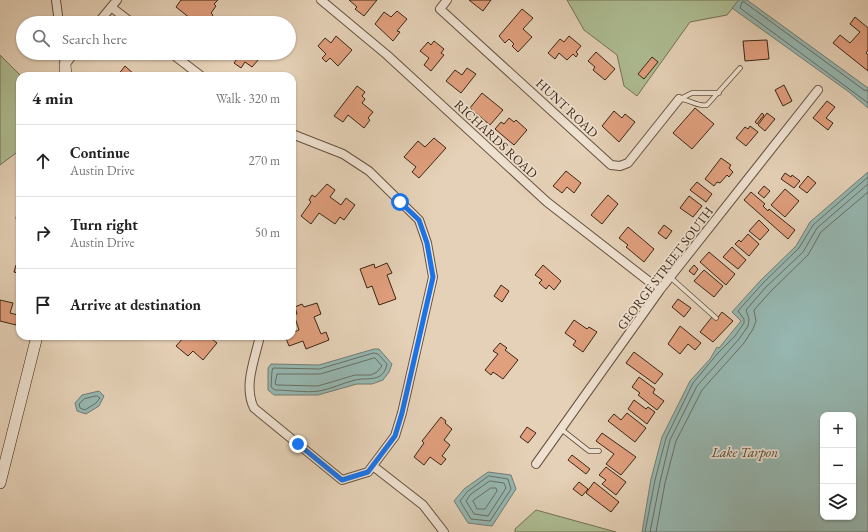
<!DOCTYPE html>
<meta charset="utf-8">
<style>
body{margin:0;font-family:"EB Garamond",serif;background:#f6f6f6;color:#222}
.controls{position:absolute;right:12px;bottom:12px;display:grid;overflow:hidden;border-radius:8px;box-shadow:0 1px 3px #0004}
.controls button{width:36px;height:36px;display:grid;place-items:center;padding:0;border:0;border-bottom:1px solid #e0e0e0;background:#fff;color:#222;font:20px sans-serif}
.stop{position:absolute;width:12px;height:12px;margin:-9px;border:3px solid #1a73e8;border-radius:50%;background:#fff}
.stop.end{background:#1a73e8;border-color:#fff;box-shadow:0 1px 4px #0008}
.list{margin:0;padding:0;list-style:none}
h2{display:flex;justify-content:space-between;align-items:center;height:52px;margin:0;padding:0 16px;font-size:17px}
h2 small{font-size:13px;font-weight:400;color:#767676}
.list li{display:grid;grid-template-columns:26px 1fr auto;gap:12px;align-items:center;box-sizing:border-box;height:72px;padding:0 16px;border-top:1px solid #e0e0e0}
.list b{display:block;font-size:15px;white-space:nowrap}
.list p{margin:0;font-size:13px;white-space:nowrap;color:#767676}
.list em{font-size:13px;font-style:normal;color:#767676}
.icon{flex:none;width:22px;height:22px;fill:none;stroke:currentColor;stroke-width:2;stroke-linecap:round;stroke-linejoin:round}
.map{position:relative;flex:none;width:868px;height:532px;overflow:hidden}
.search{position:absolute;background:#fff;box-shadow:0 1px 3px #0004;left:16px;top:16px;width:280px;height:44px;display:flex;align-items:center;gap:10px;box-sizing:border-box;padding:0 14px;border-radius:22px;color:#767676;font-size:15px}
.panel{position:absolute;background:#fff;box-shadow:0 1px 3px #0004;left:16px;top:72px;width:280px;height:268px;border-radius:12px}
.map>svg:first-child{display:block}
.green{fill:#aebd93;stroke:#757254}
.water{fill:#96b7b1;stroke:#727d73;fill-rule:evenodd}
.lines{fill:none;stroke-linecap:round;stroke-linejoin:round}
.shore{stroke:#696e63;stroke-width:1}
.building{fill:#e09f7d;stroke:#3c2615}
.lane-casing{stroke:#66513e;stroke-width:5.5}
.street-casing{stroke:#66513e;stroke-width:10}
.secondary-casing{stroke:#3c2615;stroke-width:12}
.lane{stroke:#eee1d0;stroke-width:4}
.street{stroke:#eee1d0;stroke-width:8}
.secondary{stroke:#eee1d0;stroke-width:11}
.route{stroke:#1a73e8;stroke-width:5}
.labels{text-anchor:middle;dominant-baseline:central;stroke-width:3.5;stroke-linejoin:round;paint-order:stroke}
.street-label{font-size:13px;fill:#3c2615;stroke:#eee1d0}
.water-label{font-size:14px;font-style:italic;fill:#524a3c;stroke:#eee1d0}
</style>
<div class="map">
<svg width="868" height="532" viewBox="0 0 868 532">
<rect width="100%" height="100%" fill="#e5d1b7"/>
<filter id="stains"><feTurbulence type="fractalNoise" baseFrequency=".005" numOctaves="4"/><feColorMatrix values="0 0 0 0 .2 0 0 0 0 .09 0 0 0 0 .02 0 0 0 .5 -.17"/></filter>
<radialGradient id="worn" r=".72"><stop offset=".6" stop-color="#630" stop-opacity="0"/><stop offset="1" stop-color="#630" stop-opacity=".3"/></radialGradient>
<path class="green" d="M567,0H739L727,15L690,22L637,96L624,86L617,55L584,30Z
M0,55L21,76L20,150L0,165Z
M536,510L616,532H515V529Z"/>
<path class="water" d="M739,0H747L868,88V108L849,92L732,8Z
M868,172V532H642L651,479L662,437L690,381L710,359L717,347L719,348L741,321L732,312L760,281L796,246L810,222ZM823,415H853V517H823Z
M374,349H379L392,364L389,372L383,380L372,384H357L318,395H274L268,390V368L271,364L319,365Z
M99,391L104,396L99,406L86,414L77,411L75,403L82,395Z
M488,472L511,475L516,489L492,526L468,523L454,501L464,489Z"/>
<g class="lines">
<path class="shore" d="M868,91L864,90L744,2H742L740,8L868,103
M374,353L378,354L387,364C383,383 369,377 355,380C343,383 331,389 319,391C305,393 290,390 275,390L271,387L272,371L273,368L319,369Z
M375,358L382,366L377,372L371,375H355L318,386L277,385L275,384L277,374H320Z
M97,396L100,398L96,403L85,410L80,408L79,404L84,399Z
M489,476L508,479L511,489L490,521L471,519L460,501L467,492Z
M490,481L504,483L506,488L488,516L474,514L466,501L470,495Z
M491,488H496L497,491L485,509H477L473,501Z
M645,532L655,480L666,438L693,383L718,353L735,336L744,323V319L738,311L763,283L799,248L813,225L868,177
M650,532L660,482L670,440L697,386L739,339L748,326L749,319L746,310L766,287L803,252L817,228L868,184
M656,532L665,483L676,441L702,390L744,343L753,329L756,321L754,310L771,291L808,255L821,232L868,192"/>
</g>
<path class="building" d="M181,0H218L214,4L216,6L211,13L213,15L207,23H188L191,19L176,7Z
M349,0H377L364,16L355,9L357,7Z
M469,0H491L483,11Z
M522,9L533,18L523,29L532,37L518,52L512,46L514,44L509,39L505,43L499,36Z
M397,11L407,19L397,31L400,32L393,41L375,24L384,12L391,17Z
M855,17L868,28V50L866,53L868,55V71L833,43L840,35L850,43L860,32L850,24Z
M336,36L352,50L338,66L330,58L326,62L322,58L326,54L318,46L325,38L331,43Z
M569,36L581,46L576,52L578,54L576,57L573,54L567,60L559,53L555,59L548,53L560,39L564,42Z
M767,40L769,59L745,61L743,41Z
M434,41L444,49L441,53L444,55L431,71L424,65L429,58L420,51L428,42L431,45Z
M596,52L615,69L605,80L593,70L595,67L588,61Z
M237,53H251L259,59L252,67L245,62L241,68L234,63L240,55Z
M652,57L658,62L644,79L638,74Z
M125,66L136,76L118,75Z
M467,68L476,74L461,93L446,81L455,70L462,75Z
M784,85L792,101L783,106L775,90Z
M357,86L365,92L362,96L365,99L362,103L373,112L368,118L370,120L364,128L348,115L343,122L334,116Z
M482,93L503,110L490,125L470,108Z
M827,101L835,107L826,118L833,123L828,130L813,118Z
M695,108L714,124L692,149L673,133Z
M614,111L622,118L625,114L635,122L619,142L602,126Z
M762,113L764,115L757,124L755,122Z
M767,113L775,119L765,131L758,125Z
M509,118L514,122L516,120L527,130L514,145L495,129L501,122L504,124Z
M750,126L758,132L746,146L736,138L745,127L748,129Z
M434,138L446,148L419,178L412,172L416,167L404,157L418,141L425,147Z
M721,158L731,165L729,168L733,172L729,177L727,175L720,183L717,182L714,186L705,179Z
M566,171L581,183L574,193L567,187L562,193L553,186Z
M785,173L791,177L792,175L800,181L794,188L781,179Z
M808,176L816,183L807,193L799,187Z
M697,182L712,194L706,202L690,190Z
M327,184L335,190L330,197L341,205L346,198L355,205L344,220L340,217L335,224L319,213L311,224L301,216L311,202L309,200L312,195L315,197Z
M764,186L770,191L764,198L758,193Z
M785,189L799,201L785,217L771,205Z
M751,192L765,204L763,206L768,211L769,209L795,230L788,239L744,200Z
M608,195L618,204L602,224L591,215Z
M689,196L702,206L693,217L680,208Z
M17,212H20V220L16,219Z
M759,220L769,230L760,240L749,231Z
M664,225L672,231L666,239L658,233Z
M628,227L654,249L644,262L626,247L628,245L619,238Z
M748,234L759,244L749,256L735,244L739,240L741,242Z
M732,247L746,260L738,269L723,257Z
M709,252L735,274L726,285L700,262Z
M387,263L392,273L387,275L396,299L379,305L372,286L367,288L360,269L374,264L375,268Z
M16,265L20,267V274L14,272Z
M543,265L561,281L554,290L549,285L546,289L539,283L542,280L535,275Z
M694,265L698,269L694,275L689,271Z
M704,270L723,286L714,297L694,281Z
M501,285L509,291L502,302L494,296Z
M678,299L691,308L684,317L672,307Z
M0,300L13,303L10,313L18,315L16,325L0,321Z
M317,303L321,314L314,317L321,334L326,332L329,340L306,349L303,341L289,346L285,336H292V333L299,330L294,315L297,314L295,307L302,304L304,307Z
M722,312L733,321L713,342L700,332L712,317L716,320Z
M574,320L587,329L589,327L597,332L583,352L573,345L576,341L565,333Z
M680,326L701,343L695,350L688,344L680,354L668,344Z
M185,336H208L217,343L203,360L193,351L188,356L176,346Z
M500,343L507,348L505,350L518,360L503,379L493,372L491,375L485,370L498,354L493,351Z
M634,352L663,374L655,384L626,363Z
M639,377L655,389L653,393L664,401L657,410L638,395L640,393L632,387Z
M634,400L646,409L648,407L655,412L647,424L628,409Z
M627,413L646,428L635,442L608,421L614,414L621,420Z
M441,417L446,421L445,423L452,429L444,440L450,445L442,456L446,459L441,465L430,457L424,465L414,457L424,443L422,441Z
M527,427L536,433L528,443L520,437Z
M602,433L636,457L621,475L606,464L614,454L596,441Z
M572,455L590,469L586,474L568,460Z
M606,467L626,482L616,495L602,484L606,480L599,475Z
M579,482L588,489L582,496L573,489Z
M594,482L619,502L611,512L586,493Z"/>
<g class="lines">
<g class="lane-casing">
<path id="lane" d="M679,99C690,99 696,107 707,105L740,68
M680,99L692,93H719
M670,277L716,318
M561,429L589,451H599"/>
</g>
<g class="street-casing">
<path id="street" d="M56,0L59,23
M321,0L387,55L547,202L660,290
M447,0L440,9L611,165L620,166L628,163L679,99
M111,7L132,23
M98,23L117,0
M63,53L65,65
M171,53L201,76
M65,65L74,53
M260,336C255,359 243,386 254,408L342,480L368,472L395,436L402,413L433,277L427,243L419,220L369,171L343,154L292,134
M536,464L660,290L818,90
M373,466L423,505L444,532"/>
</g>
<g class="secondary-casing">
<path id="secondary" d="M65,65L66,76
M0,483L37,336"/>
</g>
<use href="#lane" class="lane"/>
<use href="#street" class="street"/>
<use href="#secondary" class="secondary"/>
</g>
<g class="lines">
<path class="route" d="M298,444L342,480L368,472L395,436L402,413L433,277L427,243L419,220L400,202"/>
</g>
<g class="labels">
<g class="street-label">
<text transform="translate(567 108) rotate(43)">HUNT ROAD</text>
<text transform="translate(496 139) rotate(43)">RICHARDS ROAD</text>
<text transform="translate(665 268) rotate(-53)">GEORGE STREET SOUTH</text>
</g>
<g class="water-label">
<text x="745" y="452">Lake Tarpon</text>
</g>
</g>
<rect width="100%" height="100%" filter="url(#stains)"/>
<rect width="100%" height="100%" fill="url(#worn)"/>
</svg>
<div class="controls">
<button>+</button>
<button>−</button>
<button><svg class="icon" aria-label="layers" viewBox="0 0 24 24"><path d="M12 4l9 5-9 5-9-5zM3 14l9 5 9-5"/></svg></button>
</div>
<div class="stop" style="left:400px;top:202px"></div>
<div class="stop end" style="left:298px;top:444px"></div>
<div class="search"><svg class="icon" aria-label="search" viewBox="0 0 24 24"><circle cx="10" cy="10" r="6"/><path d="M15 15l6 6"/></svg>Search here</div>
<section class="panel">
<h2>4 min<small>Walk · 320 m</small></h2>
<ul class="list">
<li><svg class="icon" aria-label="ahead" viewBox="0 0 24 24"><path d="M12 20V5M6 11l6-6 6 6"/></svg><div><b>Continue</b><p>Austin Drive</p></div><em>270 m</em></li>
<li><svg class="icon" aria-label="right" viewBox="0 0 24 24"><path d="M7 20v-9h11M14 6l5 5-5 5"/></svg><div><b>Turn right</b><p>Austin Drive</p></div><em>50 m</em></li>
<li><svg class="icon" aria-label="arrive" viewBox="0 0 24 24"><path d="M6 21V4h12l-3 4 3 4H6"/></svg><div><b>Arrive at destination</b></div></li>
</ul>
</section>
</div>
